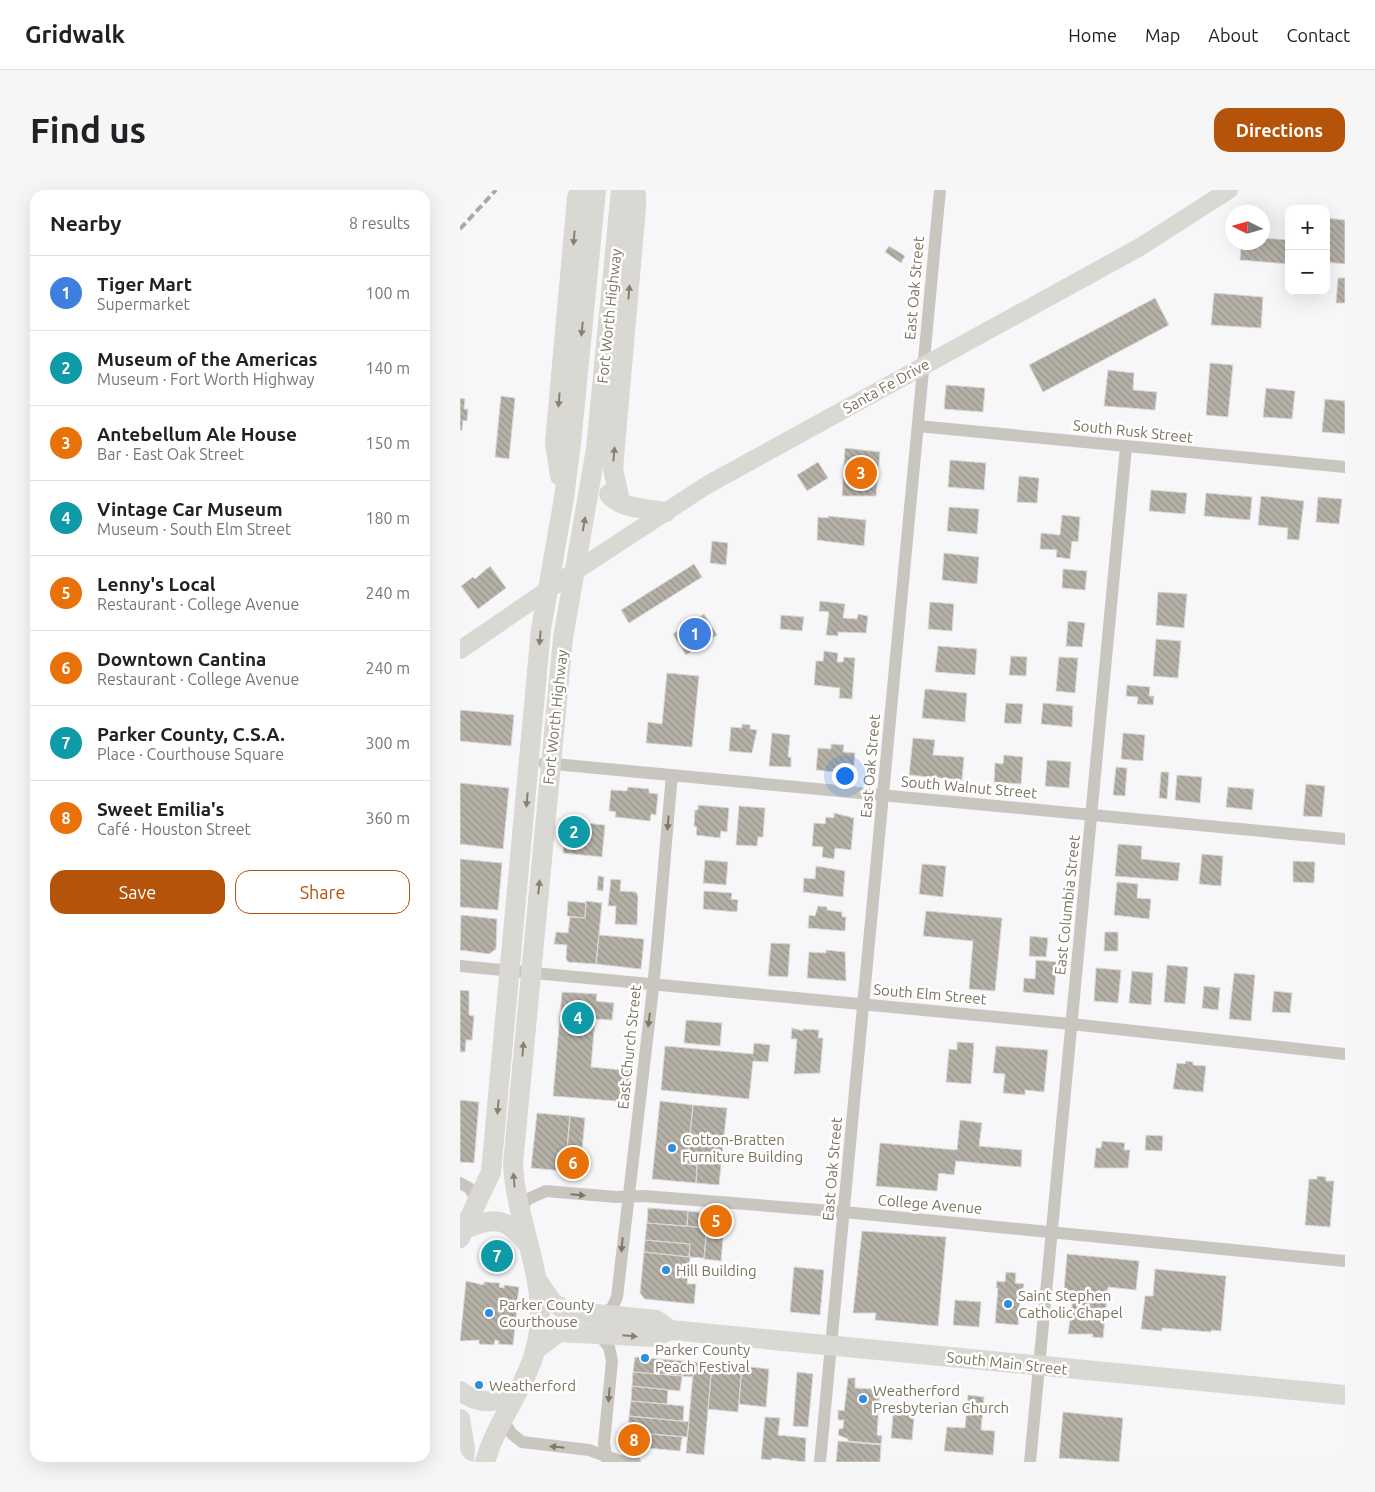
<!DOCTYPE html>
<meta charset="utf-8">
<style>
body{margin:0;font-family:Ubuntu,sans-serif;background:#f6f6f6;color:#202124}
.controls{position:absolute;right:15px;top:15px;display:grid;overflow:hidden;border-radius:10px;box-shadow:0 5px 20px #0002}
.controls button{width:45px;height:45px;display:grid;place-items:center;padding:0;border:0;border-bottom:1px solid #e0e0e0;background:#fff;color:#202124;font:25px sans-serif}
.compass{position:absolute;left:765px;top:15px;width:45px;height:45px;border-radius:50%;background:#fff;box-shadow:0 5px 20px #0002;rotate:275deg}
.you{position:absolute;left:384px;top:585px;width:18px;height:18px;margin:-12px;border:4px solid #fff;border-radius:50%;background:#1a73e8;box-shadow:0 0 0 8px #1a73e833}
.badge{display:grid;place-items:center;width:32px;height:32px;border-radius:50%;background:#b45309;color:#fff;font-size:16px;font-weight:700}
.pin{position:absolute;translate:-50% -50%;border:2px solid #fff;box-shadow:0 1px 5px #0006}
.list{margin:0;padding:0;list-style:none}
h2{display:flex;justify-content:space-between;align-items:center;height:65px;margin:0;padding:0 20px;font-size:21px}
h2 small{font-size:16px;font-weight:400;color:#757577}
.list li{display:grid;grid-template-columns:32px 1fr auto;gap:15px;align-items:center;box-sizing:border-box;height:75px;padding:0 20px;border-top:1px solid #e0e0e0}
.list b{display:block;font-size:19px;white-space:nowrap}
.list p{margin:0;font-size:16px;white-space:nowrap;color:#757577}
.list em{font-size:16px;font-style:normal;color:#757577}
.actions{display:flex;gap:10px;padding:15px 20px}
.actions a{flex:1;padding:11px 0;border:1px solid #b45309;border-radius:15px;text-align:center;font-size:18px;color:#b45309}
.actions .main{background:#b45309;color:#fff}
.map{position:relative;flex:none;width:885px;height:1272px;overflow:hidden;border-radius:15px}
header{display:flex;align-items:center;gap:30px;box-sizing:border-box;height:70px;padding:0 25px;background:#fff;border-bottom:1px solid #e0e0e0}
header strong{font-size:24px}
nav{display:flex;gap:28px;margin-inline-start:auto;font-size:18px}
.intro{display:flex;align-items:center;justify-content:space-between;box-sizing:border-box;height:120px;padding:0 30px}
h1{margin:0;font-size:35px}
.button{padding:12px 22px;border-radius:15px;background:#b45309;color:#fff;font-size:18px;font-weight:700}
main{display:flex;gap:30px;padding:0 30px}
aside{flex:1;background:#fff;border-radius:15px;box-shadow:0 5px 20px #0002}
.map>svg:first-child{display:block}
.building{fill:url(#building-back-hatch);stroke:#d9d9db}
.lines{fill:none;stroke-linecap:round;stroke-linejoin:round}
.street{stroke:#c9c6c0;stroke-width:12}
.secondary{stroke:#dad8d2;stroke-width:18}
.primary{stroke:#dad8d2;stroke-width:20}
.rail{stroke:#ada99f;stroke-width:4;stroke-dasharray:8 4;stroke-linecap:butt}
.oneway{fill:#898170}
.oneway2{fill:#7f7664}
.poi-dot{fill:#2f8de0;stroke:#fff;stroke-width:2}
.labels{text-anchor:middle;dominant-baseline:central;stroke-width:5;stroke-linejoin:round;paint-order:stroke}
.street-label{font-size:15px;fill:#7b725f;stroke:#fff}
.poi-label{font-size:15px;fill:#7b725f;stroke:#fff;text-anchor:start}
</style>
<header>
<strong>Gridwalk</strong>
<nav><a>Home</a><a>Map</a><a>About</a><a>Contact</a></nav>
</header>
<div class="intro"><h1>Find us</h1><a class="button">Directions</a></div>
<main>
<aside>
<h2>Nearby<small>8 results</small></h2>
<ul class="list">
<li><span class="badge" style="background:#3f7fe0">1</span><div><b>Tiger Mart</b><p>Supermarket</p></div><em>100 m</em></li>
<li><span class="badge" style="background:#0f9aa8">2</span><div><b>Museum of the Americas</b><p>Museum · Fort Worth Highway</p></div><em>140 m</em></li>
<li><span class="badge" style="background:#e8710a">3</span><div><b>Antebellum Ale House</b><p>Bar · East Oak Street</p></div><em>150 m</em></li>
<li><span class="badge" style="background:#0f9aa8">4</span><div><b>Vintage Car Museum</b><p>Museum · South Elm Street</p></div><em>180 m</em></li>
<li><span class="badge" style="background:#e8710a">5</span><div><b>Lenny's Local</b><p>Restaurant · College Avenue</p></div><em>240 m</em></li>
<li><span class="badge" style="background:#e8710a">6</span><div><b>Downtown Cantina</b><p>Restaurant · College Avenue</p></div><em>240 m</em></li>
<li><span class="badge" style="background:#0f9aa8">7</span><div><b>Parker County, C.S.A.</b><p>Place · Courthouse Square</p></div><em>300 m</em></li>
<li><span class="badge" style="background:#e8710a">8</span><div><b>Sweet Emilia's</b><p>Café · Houston Street</p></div><em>360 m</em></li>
</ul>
<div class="actions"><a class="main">Save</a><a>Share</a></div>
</aside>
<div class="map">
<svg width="885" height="1272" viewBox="0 0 885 1272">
<defs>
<pattern id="building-back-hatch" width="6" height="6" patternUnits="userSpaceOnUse" patternTransform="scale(1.25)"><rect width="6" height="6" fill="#b6b1a7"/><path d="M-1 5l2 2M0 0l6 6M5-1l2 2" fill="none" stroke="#99948b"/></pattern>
</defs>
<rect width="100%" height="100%" fill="#f7f6f9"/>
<path class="building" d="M866,28L885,30V74L866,72Z
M802,48L829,50V74L780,70L781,52H802Z
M429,56L445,66L441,73L425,62Z
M878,88H885V113H876Z
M754,103L803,107L801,138L751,135Z
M695,108L709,135L583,202L569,175Z
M750,173L773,175L768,227L746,225Z
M648,180L674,183L673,200L697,202L695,220L644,216Z
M486,195L525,198L523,222L484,219Z
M806,198L835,201L832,229L803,227Z
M41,206L55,208L49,269L35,267Z
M0,208L5,209L4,219H8L7,231L3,230L2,241L0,240Z
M865,209L885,211V244L862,242Z
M385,258L420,262L416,306H382Z
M490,270L526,273L524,300L488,297Z
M358,272L368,288L347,301L337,285Z
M559,286L579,288L577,313L557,312Z
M691,300L727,303L725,324L689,321Z
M746,303L792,307L790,330L744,326Z
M801,306L844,311L839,350L827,349L828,338L798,335Z
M858,307L882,309L879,334L856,332Z
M489,317L519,319L517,344L487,341Z
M602,325L620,327L618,352L612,351L610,369L596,367L597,360L580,359L581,343L600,345Z
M368,326L406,330L404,356L357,350L358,327L368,328Z
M252,351L268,353L266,375L250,373Z
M484,363L519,367L517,394L482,390Z
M234,374L242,387L169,433L161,420Z
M30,376L46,398L18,419L1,396L13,387L15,389Z
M603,379L627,381L625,400L602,398Z
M698,402L727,404L724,438L696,435Z
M360,411L385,414L383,428L397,429L398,424L408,426L406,443L378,442V446L366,445L369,422L359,421Z
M470,412L494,414L492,441L468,439Z
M244,424L257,445L226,465L213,444Z
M321,425L344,427L342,441L320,439Z
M608,431L625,433L622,457L606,456Z
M696,449L721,451L718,488L693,486Z
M478,456L517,459L515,485L475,482Z
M364,461L378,463L377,472H383L384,467L395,468L392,509L379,508L380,498L354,495L356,471H363Z
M551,466L567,467L566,486L549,485Z
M599,467L618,468L615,503L596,501Z
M207,483L239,486L232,557L186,553L188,532L202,534Z
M667,495L690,497L689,506H694L693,515L677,514L678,507L666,506Z
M465,499L507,503L505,532L462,528Z
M546,513L563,514L561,534L544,533Z
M583,513L613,516L612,537L581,534Z
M0,520L54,525L51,556L0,551Z
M282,534L290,535V539L297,540L292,563L269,561L271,537L282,538Z
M312,543L330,545L328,567H331V577L309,576Z
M663,543L685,545L683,571L661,569Z
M453,548L475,550L473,565L504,567L502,590L449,585Z
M371,554L384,555L383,562L395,563L393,584L356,580L358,558L371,559Z
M544,565L563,567L561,594L534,592L535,573L543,574Z
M587,570L611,572L609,598L585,596Z
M656,577L667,578L665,606L653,605Z
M701,582H709L707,609L699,608Z
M717,585L742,587L740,613L715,610Z
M0,593L49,598L43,659L0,654Z
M846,594L865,596L862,627L843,626Z
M168,597L189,599V603L198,604L196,625L191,624L190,631L155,627L156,622L149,621L151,600L167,601Z
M768,597L794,599L792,620L766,617Z
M238,615L269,618L267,642L261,641L260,648L236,645L237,637L234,636L235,620H238Z
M279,616L305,618L303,647H298L297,656L276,655Z
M374,623L394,628L391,660L375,658L374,669L362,667L363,657L352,656L354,633L365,634L366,627L374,628Z
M105,631L145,635L142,667L103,663Z
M658,654L682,656L681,669L720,673L718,691L655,686Z
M742,664L763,666L761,696L739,694Z
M0,669L42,673L38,720L0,717Z
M245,670L268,672L266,695L243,693Z
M833,671L855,672L854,693L833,692Z
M462,674L486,676L483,707L459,704Z
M356,676L385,681L383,707L343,702L344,688L355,689Z
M138,686L144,687L143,701L137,700Z
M151,689L161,690L160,701L176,702L178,706L177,735L155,734L156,716H148Z
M657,692L678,694L677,708L691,709L689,729L654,725Z
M244,701L272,703L271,709L278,710L277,722L243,719Z
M108,711L126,713L125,728L107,726Z
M126,711L142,713L136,774L108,772L106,769L107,755L94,754L96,742L108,743L110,727L125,728Z
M358,716L367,717V720L382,722V727H386L385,741L348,738L349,725L355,726Z
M466,721L542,728L535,801L509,799L513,751L463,746Z
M1,725L37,729L36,759L29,764L0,760Z
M645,742H658V761H644Z
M139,745L184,749L181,779L136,774Z
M570,746L588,748L586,767L569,766Z
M311,753L330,754L328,787L308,786Z
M366,760L385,762L386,791L347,788L349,762L366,763Z
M576,770L597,772L594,805L563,802L564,788L575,789Z
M707,775L728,777L725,814L704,812Z
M636,778L661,780L658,813L634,811Z
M672,781L693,783L691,815L669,813Z
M774,783L795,785L791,831L769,829Z
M744,796L760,798L758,820L742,818Z
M0,800L9,801V825L14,826L12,850H6L5,862H0Z
M814,801L832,803L830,823L812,822Z
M102,802L137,804L136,811L154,813L152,830L135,829L131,877L171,881L169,912L93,906Z
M226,830L262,833L260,856L224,853Z
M332,838L343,841V839L359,840L358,848H363L360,883L334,884L337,849H331Z
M497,852L514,853L511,894L486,892L489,859L497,860Z
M294,853L310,855L308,872L293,871L289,909L201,900L205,856L293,864Z
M536,856L588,860L584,902L565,900V905L543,903L545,884L533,883Z
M726,871L733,872V875L746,876L743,902L713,899L717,873L725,874Z
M0,910L19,912L14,973L0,972Z
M200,911L233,915L227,974L237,975L236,993L192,989Z
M233,915L267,918L259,995L236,993L237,975L227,974Z
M77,923L110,926L105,981L71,978Z
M110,926L125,928L120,982L105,981Z
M500,930L522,933L519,956L562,960L561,977L496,971L494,985L479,983L477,1001L416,996L420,953L497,960Z
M686,945L703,946L702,961L685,960Z
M642,951L665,953L664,960H670L668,978H634L636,958H641Z
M857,986L866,987V991H874L870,1037L845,1035L849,989H857Z
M188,1018L228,1021L227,1036L187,1033Z
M228,1021L248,1023L247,1038L227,1036Z
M248,1023L265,1025L261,1071L244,1069Z
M187,1033L247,1038L244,1068L229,1067L230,1054L185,1050Z
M402,1041L486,1047L478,1136L415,1130L416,1123H393Z
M185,1050L230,1054L229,1067L184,1062Z
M184,1062L230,1067L227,1094H236L234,1114L185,1109L180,1103Z
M607,1064L679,1071L676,1100L648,1097L643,1148L632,1147L633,1144H608L614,1101L604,1100Z
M334,1077L364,1080L360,1125L330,1122Z
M695,1079L766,1086L761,1141L751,1140V1142L702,1138V1141L681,1139L685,1106H693Z
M546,1082L556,1083L555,1093L564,1094L563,1101H561L558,1135L535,1133L538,1098H536L537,1091L545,1092Z
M6,1091L24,1095V1092L40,1093L39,1097L44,1098V1095L59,1097L57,1112H55V1118H57L53,1155L38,1154L39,1151L35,1150L34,1155L19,1154V1150L0,1151Z
M495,1110L521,1112L519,1137L493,1135Z
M175,1167L223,1171L222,1186L173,1182Z
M224,1171L234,1172L233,1187L222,1186Z
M234,1172L252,1174L244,1265L226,1263Z
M252,1174L282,1176L278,1222L248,1219Z
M282,1176L309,1179L306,1217L279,1214Z
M173,1182L222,1186L220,1201L172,1196Z
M337,1182L353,1184L348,1237L333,1236Z
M388,1188H395V1198L413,1199V1196L420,1197L417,1245L422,1246L421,1254L388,1251V1249L378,1245L379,1239L383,1238L384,1230H378V1220L384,1221Z
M172,1196L208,1200L207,1214L171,1211Z
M508,1205L524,1207L521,1240L535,1241L533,1265L484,1261L487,1237L505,1238Z
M171,1211L224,1216L223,1231L169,1226Z
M434,1214L455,1216L452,1250L431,1248Z
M603,1222L663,1228L659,1272L599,1268Z
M169,1226L229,1232L227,1247L168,1242Z
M305,1227L320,1228L318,1245L346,1248L345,1272L312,1268L311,1270L301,1269Z
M168,1242L222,1247L220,1261L166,1256Z
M378,1251L421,1255L420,1272H376Z"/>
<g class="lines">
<path class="street" d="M458,236L885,277
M84,573L885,649
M0,776L611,834L885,864
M0,993L9,998L19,1012
M59,1020L68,1009L86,1001L156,1007L184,1006L384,1022L885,1071
M140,1125L152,1118L157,1107C168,1007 181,907 192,807C200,733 205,659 212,585
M138,1143L149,1157L152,1171L144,1253L147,1270
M42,1229L52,1244L62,1252L129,1260L160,1271L175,1272
M360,1272L480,0
M570,1272L666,257"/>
<path class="secondary" d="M0,460L114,382L247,295L680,57L769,0"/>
<path class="primary" d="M100,286L95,253L117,8L120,0
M149,304C160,319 189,319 206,322
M160,311L153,279L176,17V5L173,0
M5,1039C34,1026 47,1028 67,1053
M0,1048L31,982L81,439L104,308L111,253L136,0
M79,1093L92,1112L107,1121L196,1130L210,1140
M75,1160L99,1142L194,1147L210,1140L885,1205
M0,1201C19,1215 38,1214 58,1201
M0,1229L5,1259L4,1272
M25,1272C36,1232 64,1200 75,1161C93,1096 56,1038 53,974L103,448L136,259L161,0"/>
<path class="rail" d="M0,39L36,0"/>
</g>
<defs><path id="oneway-solid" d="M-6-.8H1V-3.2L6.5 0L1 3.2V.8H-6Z" transform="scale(1.25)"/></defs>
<g class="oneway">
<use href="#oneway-solid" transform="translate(114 48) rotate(95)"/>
<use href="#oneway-solid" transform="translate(169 102) rotate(-85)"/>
<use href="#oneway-solid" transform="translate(122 139) rotate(96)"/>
<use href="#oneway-solid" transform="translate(99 210) rotate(95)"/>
<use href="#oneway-solid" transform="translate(154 264) rotate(-85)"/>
<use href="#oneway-solid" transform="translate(124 334) rotate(-80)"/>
<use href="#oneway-solid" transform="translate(80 448) rotate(95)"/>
<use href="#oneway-solid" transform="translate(67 610) rotate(95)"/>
<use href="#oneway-solid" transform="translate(79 697) rotate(-84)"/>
<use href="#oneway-solid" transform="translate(63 859) rotate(-85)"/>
<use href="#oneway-solid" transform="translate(38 917) rotate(95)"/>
<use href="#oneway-solid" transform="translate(54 990) rotate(-95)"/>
<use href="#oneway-solid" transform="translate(170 1146) rotate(5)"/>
</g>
<g class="oneway2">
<use href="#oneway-solid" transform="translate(208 633) rotate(95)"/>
<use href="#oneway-solid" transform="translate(189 830) rotate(97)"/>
<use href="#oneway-solid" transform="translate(118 1005) rotate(5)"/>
<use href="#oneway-solid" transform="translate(162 1055) rotate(95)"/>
<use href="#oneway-solid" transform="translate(149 1205) rotate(95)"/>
<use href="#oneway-solid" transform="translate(97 1257) rotate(-174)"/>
</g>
<g class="poi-dot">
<circle cx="212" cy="958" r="5"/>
<circle cx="206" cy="1080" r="5"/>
<circle cx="548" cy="1114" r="5"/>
<circle cx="29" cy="1123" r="5"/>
<circle cx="185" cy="1168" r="5"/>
<circle cx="19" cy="1195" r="5"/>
<circle cx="403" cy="1209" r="5"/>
</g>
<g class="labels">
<g class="street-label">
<text transform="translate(454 98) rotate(-85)">East Oak Street</text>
<text transform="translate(149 126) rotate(-84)">Fort Worth Highway</text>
<text transform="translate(426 196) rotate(-29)">Santa Fe Drive</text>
<text transform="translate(673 241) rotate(6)">South Rusk Street</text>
<text transform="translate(95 527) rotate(-84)">Fort Worth Highway</text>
<text transform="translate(410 576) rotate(-85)">East Oak Street</text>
<text transform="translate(509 597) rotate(5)">South Walnut Street</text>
<text transform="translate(607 715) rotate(-84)">East Columbia Street</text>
<text transform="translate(470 804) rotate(5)">South Elm Street</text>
<text transform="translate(169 857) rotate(-84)">East Church Street</text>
<text transform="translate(372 979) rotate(-85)">East Oak Street</text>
<text transform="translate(470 1014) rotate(5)">College Avenue</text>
<text transform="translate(547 1173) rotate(6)">South Main Street</text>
</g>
<g class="poi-label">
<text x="222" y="949">Cotton-Bratten<tspan x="222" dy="17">Furniture Building</tspan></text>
<text x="216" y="1080">Hill Building</text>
<text x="558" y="1105">Saint Stephen<tspan x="558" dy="17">Catholic Chapel</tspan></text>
<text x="39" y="1114">Parker County<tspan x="39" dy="17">Courthouse</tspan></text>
<text x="195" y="1159">Parker County<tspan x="195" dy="17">Peach Festival</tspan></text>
<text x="29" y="1195">Weatherford</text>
<text x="413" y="1200">Weatherford<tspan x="413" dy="17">Presbyterian Church</tspan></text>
</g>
</g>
</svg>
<div class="controls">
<button>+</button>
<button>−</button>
</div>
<svg class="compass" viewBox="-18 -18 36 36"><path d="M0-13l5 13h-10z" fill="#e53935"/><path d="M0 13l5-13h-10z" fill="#757577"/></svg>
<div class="you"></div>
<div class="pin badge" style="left:235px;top:444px;background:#3f7fe0">1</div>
<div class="pin badge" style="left:114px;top:642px;background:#0f9aa8">2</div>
<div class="pin badge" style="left:401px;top:283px;background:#e8710a">3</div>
<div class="pin badge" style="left:118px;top:828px;background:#0f9aa8">4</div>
<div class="pin badge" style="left:256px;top:1031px;background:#e8710a">5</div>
<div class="pin badge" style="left:113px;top:973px;background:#e8710a">6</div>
<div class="pin badge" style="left:37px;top:1066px;background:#0f9aa8">7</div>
<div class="pin badge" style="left:174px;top:1250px;background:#e8710a">8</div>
</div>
</main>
